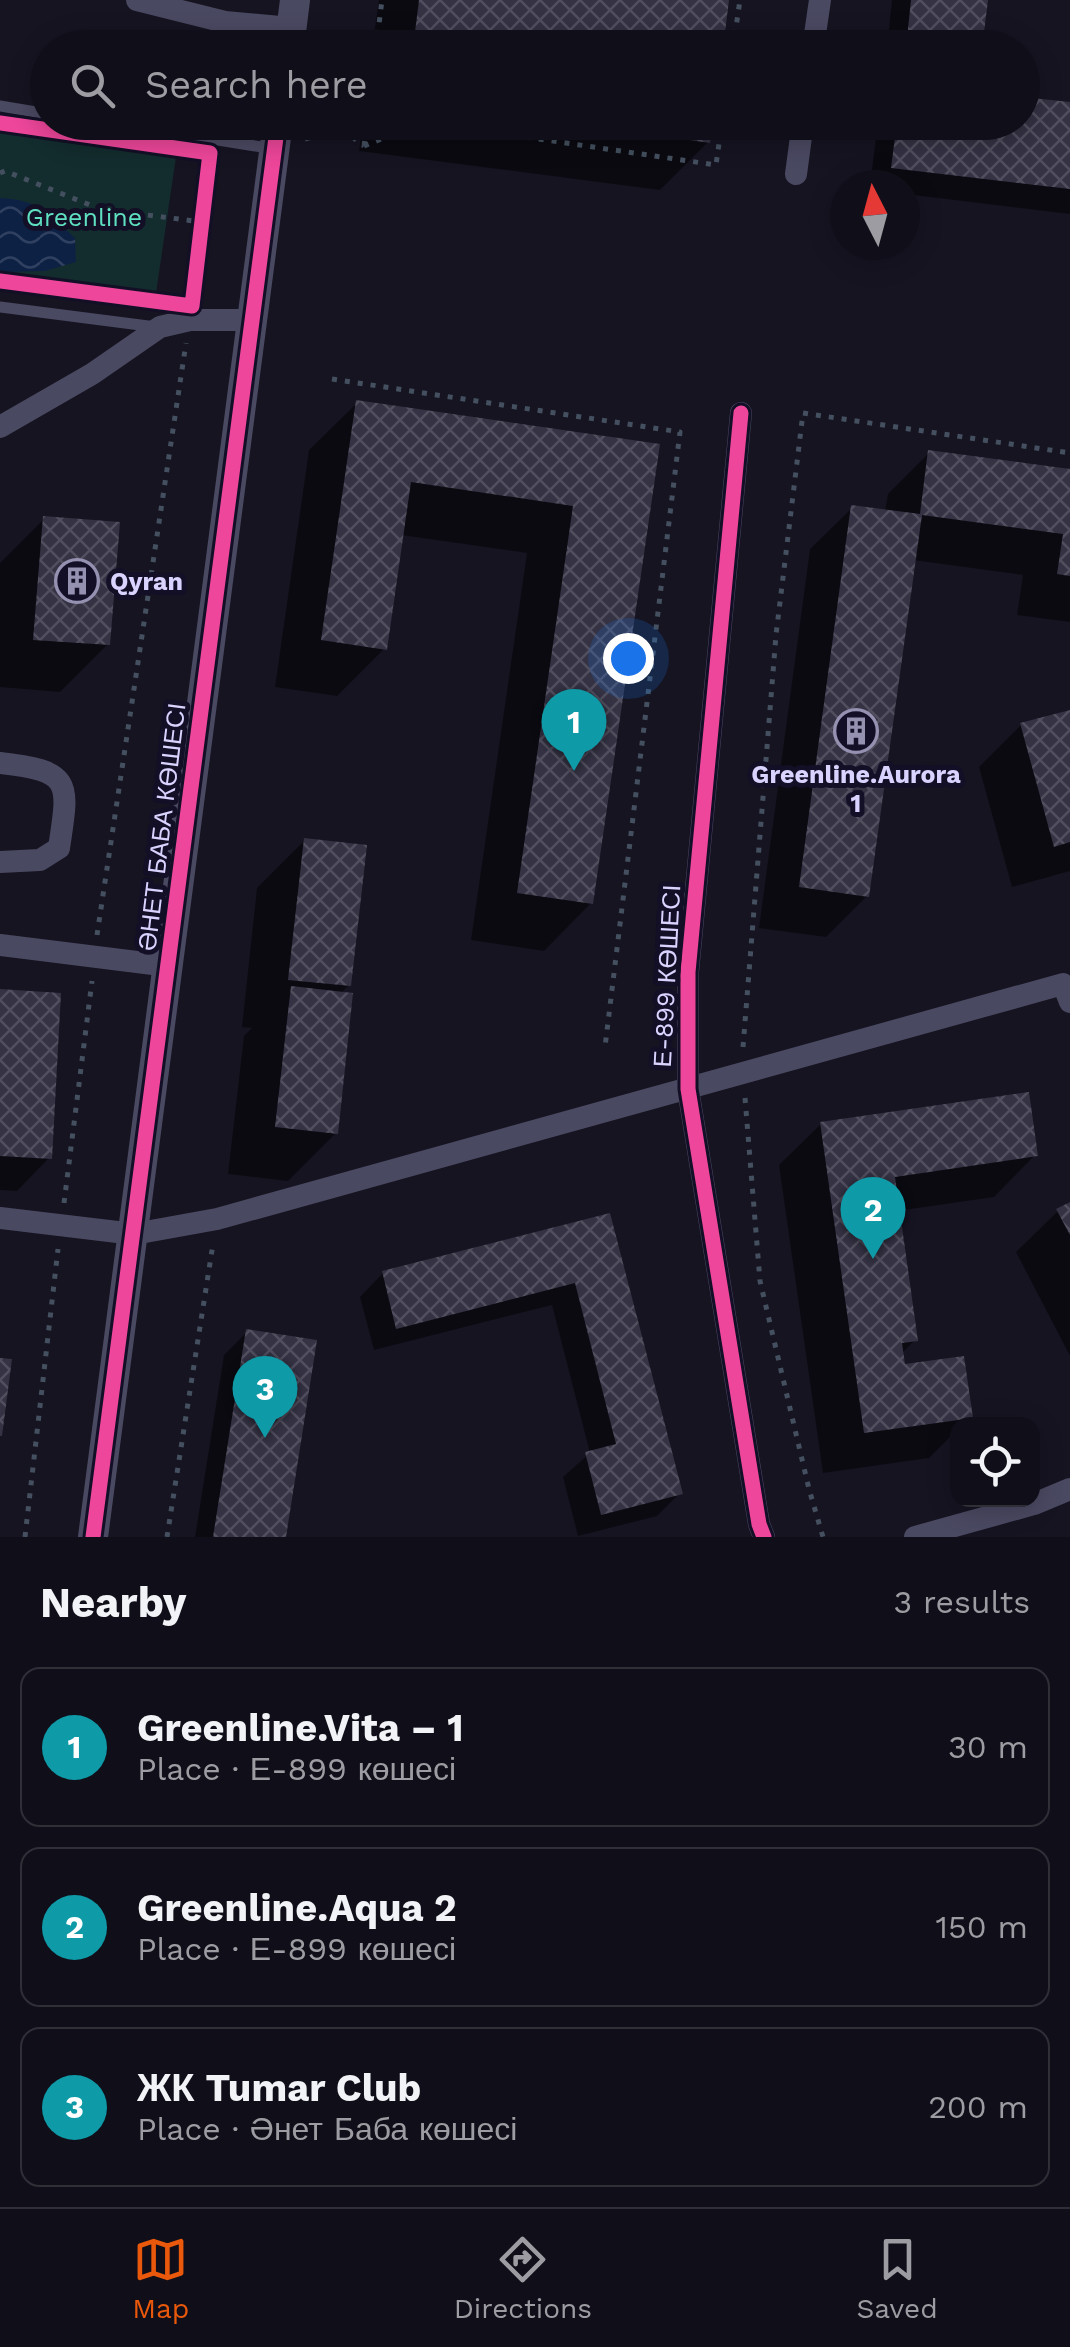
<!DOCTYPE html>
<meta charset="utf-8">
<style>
body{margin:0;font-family:"Work Sans",sans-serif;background:#191822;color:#f1f3f6}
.controls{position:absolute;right:30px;bottom:30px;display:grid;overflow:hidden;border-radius:20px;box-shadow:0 5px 25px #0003}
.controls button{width:90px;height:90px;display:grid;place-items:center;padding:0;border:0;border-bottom:2px solid #302f38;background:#100f19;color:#f1f3f6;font:50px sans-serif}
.compass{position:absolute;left:830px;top:170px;width:90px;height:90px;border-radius:50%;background:#100f19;box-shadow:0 5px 25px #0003;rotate:354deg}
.you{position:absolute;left:628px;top:658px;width:35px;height:35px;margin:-25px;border:8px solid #fff;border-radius:50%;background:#1a73e8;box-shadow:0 0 0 15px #1a73e833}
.badge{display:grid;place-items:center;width:65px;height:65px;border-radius:50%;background:#ea580c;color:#fff;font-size:32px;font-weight:700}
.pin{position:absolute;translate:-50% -82px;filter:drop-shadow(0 2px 5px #0008)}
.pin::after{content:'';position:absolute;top:52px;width:35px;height:30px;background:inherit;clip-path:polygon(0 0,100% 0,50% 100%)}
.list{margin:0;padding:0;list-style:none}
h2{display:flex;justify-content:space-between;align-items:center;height:130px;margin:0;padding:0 40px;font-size:42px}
h2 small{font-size:32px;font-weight:400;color:#9c9ca2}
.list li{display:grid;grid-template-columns:65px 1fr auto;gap:30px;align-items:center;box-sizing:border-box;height:160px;margin:0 20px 20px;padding:0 20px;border:2px solid #302f38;border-radius:20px}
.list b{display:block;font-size:38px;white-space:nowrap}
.list p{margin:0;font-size:32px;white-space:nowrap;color:#9c9ca2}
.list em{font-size:32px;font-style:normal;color:#9c9ca2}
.icon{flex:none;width:55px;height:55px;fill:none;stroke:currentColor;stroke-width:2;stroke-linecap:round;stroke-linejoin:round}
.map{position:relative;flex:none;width:1070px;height:1537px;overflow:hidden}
.search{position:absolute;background:#100f19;box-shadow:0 5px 25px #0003;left:30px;right:30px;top:30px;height:110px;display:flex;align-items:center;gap:25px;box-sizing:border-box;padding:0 35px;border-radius:55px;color:#9c9ca2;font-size:38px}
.sheet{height:670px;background:#100f19}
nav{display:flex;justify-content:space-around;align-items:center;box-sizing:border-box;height:140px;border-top:2px solid #302f38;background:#100f19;font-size:28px;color:#9c9ca2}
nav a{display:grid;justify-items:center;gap:5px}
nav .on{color:#ea580c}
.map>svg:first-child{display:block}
.park{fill:#132c2d}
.water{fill:url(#water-waves)}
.shadow{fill:#0007}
.building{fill:url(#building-cross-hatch)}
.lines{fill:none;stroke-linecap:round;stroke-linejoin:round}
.path{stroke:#44505f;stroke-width:5;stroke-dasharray:5 8;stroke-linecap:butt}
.service{stroke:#4a4962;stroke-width:11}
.minor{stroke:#4a4962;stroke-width:22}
.tertiary{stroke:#4a4962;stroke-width:30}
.cycleway-casing{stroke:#130f26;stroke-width:21}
.cycleway{stroke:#ed469a;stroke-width:15}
.labels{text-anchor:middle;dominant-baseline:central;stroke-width:10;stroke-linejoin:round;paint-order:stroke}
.park-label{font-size:25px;fill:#5fe0c0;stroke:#130f26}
.poi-label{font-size:25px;font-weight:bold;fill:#d9d4ff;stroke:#130f26;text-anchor:start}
.street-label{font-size:25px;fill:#d9d4ff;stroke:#130f26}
</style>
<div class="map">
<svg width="1070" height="1537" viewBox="0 0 1070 1537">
<defs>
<pattern id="water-waves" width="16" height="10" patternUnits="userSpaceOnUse" patternTransform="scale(2.5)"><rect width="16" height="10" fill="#0d2144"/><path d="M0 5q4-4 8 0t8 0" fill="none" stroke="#304060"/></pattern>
<pattern id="building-cross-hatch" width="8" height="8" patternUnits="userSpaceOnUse" patternTransform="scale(2.5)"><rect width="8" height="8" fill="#343243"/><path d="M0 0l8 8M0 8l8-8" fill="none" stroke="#514f5f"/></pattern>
</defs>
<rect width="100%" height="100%" fill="#161421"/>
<path class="park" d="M0,131L176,157L155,300L0,278Z"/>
<path class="water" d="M0,198C38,200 48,212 75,238L76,262L45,271L0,272Z"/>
<path class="shadow" d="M379,0H726L720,48H372Z
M892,0H985L979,48H887Z
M1070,105V214L905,194V185H870L878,122H1022Z
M363,122H710L708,142L660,190L359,151Z
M357,403L657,446L591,903L544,951L471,940L527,553L401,535L385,648L337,696L275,687L309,450Z
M929,453L1070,472V622L1017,615L1023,575L913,560L867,896L826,937L759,928L810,549L852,508L885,512L888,494Z
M44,519L108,644L60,692L0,687V563Z
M1070,712V871L1012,887L979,767L1021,725Z
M304,841L349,985L340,994L336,1133L288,1181L228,1174L244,1036L252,1028L242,1027L257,888Z
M0,992L49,1158L17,1191L0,1190Z
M821,1124L1035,1155L994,1197L897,1211L915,1340L901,1354L903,1367L970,1417L962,1424H958V1429L929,1458L823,1473L779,1165Z
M1070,1205V1356L1016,1252L1058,1211Z
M608,1216L680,1493L657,1516L578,1536L563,1477L590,1453L552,1305L374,1350L360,1297L383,1273Z
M247,1332L283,1537H195L224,1355Z"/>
<path class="building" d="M419,0H729L723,48H413Z
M911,0H988L982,48H906Z
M1022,97L1070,102V189L891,168L897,122H1022Z
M568,122H713L710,143Z
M356,400L660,444L593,904L517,893L573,506L411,482L387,650L321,640Z
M928,450L1070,469V576L1057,574L1063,534L922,515L869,897L799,887L851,505L920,514Z
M43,516L120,522L110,645L33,640Z
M1070,710V842L1054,847L1020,723Z
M304,838L367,845L351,986L288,980Z
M291,986L353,993L338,1134L275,1127Z
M0,989L61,993L52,1159L0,1156Z
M1029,1092L1038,1156L895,1177L918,1341L902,1343L905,1364L964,1356L973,1418L864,1433L820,1122Z
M1070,1202V1235L1056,1209Z
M610,1213L683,1494L601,1515L585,1452L616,1444L575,1283L396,1329L382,1271Z
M246,1329L317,1340L286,1537H213Z
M0,1358L12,1359L2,1436H0Z"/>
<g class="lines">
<path class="path" d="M376,48L382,0
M733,48L740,0
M423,122L716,165L722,122
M305,139L341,128L364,146
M364,146L386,137L389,122
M364,146L367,122
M0,173L5,171L100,209L202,222
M332,379L680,432L605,1047
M97,935L186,343
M743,1047L776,635L803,413L1070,453
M745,1098L760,1281L809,1489L823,1537
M64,1203L92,981
M25,1537L58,1249
M167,1537L213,1244"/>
<path class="service" d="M0,106L48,114
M106,122L274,149
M0,307L156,327"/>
<path class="minor" d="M137,0L225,22L291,28
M813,48L820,0
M796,174L803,122
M741,413L688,972V1089L759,1524L764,1537
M0,427L92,374L160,327L190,320H252
M0,763C73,771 69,782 59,848L40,860L0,862
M0,945L169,966
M0,1218L134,1234L217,1219L1063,984L1070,1002
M915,1537L1034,1504L1070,1489"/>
<path class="tertiary" d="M289,48L295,0
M93,1537L278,122"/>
<g class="cycleway-casing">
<path id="cycleway" d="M0,123L210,153L192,306L0,281
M741,413L688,972V1089L759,1524L764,1537
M93,1537L278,122"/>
</g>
<use href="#cycleway" class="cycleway"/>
</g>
<defs>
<g id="building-ring" transform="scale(2.25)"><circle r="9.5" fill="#130f26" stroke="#9591b1" stroke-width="1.5"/><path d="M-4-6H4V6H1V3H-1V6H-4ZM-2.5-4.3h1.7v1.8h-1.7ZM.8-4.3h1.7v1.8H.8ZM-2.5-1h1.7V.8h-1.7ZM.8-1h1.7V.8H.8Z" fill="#9591b1"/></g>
</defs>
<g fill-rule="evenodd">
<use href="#building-ring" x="77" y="581"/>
<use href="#building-ring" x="856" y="731"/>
</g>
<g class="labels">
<g class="park-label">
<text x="84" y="217">Greenline</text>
</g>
<g class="poi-label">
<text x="110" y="581">Qyran</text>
<text x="856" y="774" text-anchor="middle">Greenline.Aurora<tspan x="856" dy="29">1</tspan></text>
</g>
<g class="street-label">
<text transform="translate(162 827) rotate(-83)">ӘНЕТ БАБА КӨШЕСІ</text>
<text transform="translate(667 976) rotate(-87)">Е-899 КӨШЕСІ</text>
</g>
</g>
</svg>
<div class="controls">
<button><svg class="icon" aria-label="locate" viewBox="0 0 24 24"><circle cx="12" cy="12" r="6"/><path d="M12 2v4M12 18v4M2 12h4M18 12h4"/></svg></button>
</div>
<svg class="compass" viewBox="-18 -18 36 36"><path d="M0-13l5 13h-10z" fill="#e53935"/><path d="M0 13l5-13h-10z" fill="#9c9ca2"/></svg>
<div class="you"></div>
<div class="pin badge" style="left:574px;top:771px;background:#0f9aa8">1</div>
<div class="pin badge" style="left:873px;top:1259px;background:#0f9aa8">2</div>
<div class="pin badge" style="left:265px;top:1438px;background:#0f9aa8">3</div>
<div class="search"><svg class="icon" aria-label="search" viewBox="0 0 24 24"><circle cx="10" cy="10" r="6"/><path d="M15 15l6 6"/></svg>Search here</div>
</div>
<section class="sheet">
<h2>Nearby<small>3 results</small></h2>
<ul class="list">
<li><span class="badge" style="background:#0f9aa8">1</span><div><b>Greenline.Vita – 1</b><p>Place · Е-899 көшесі</p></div><em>30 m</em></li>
<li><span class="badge" style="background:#0f9aa8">2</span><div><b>Greenline.Aqua 2</b><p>Place · Е-899 көшесі</p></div><em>150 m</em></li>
<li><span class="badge" style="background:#0f9aa8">3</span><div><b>ЖК Tumar Club</b><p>Place · Әнет Баба көшесі</p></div><em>200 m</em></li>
</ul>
</section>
<nav>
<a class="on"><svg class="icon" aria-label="map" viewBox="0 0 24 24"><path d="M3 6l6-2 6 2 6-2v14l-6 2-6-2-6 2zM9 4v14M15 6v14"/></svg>Map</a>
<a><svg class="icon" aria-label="directions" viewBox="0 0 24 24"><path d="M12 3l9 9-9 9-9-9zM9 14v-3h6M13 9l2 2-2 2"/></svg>Directions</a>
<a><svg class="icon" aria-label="saved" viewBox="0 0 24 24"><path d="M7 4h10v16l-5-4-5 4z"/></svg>Saved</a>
</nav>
